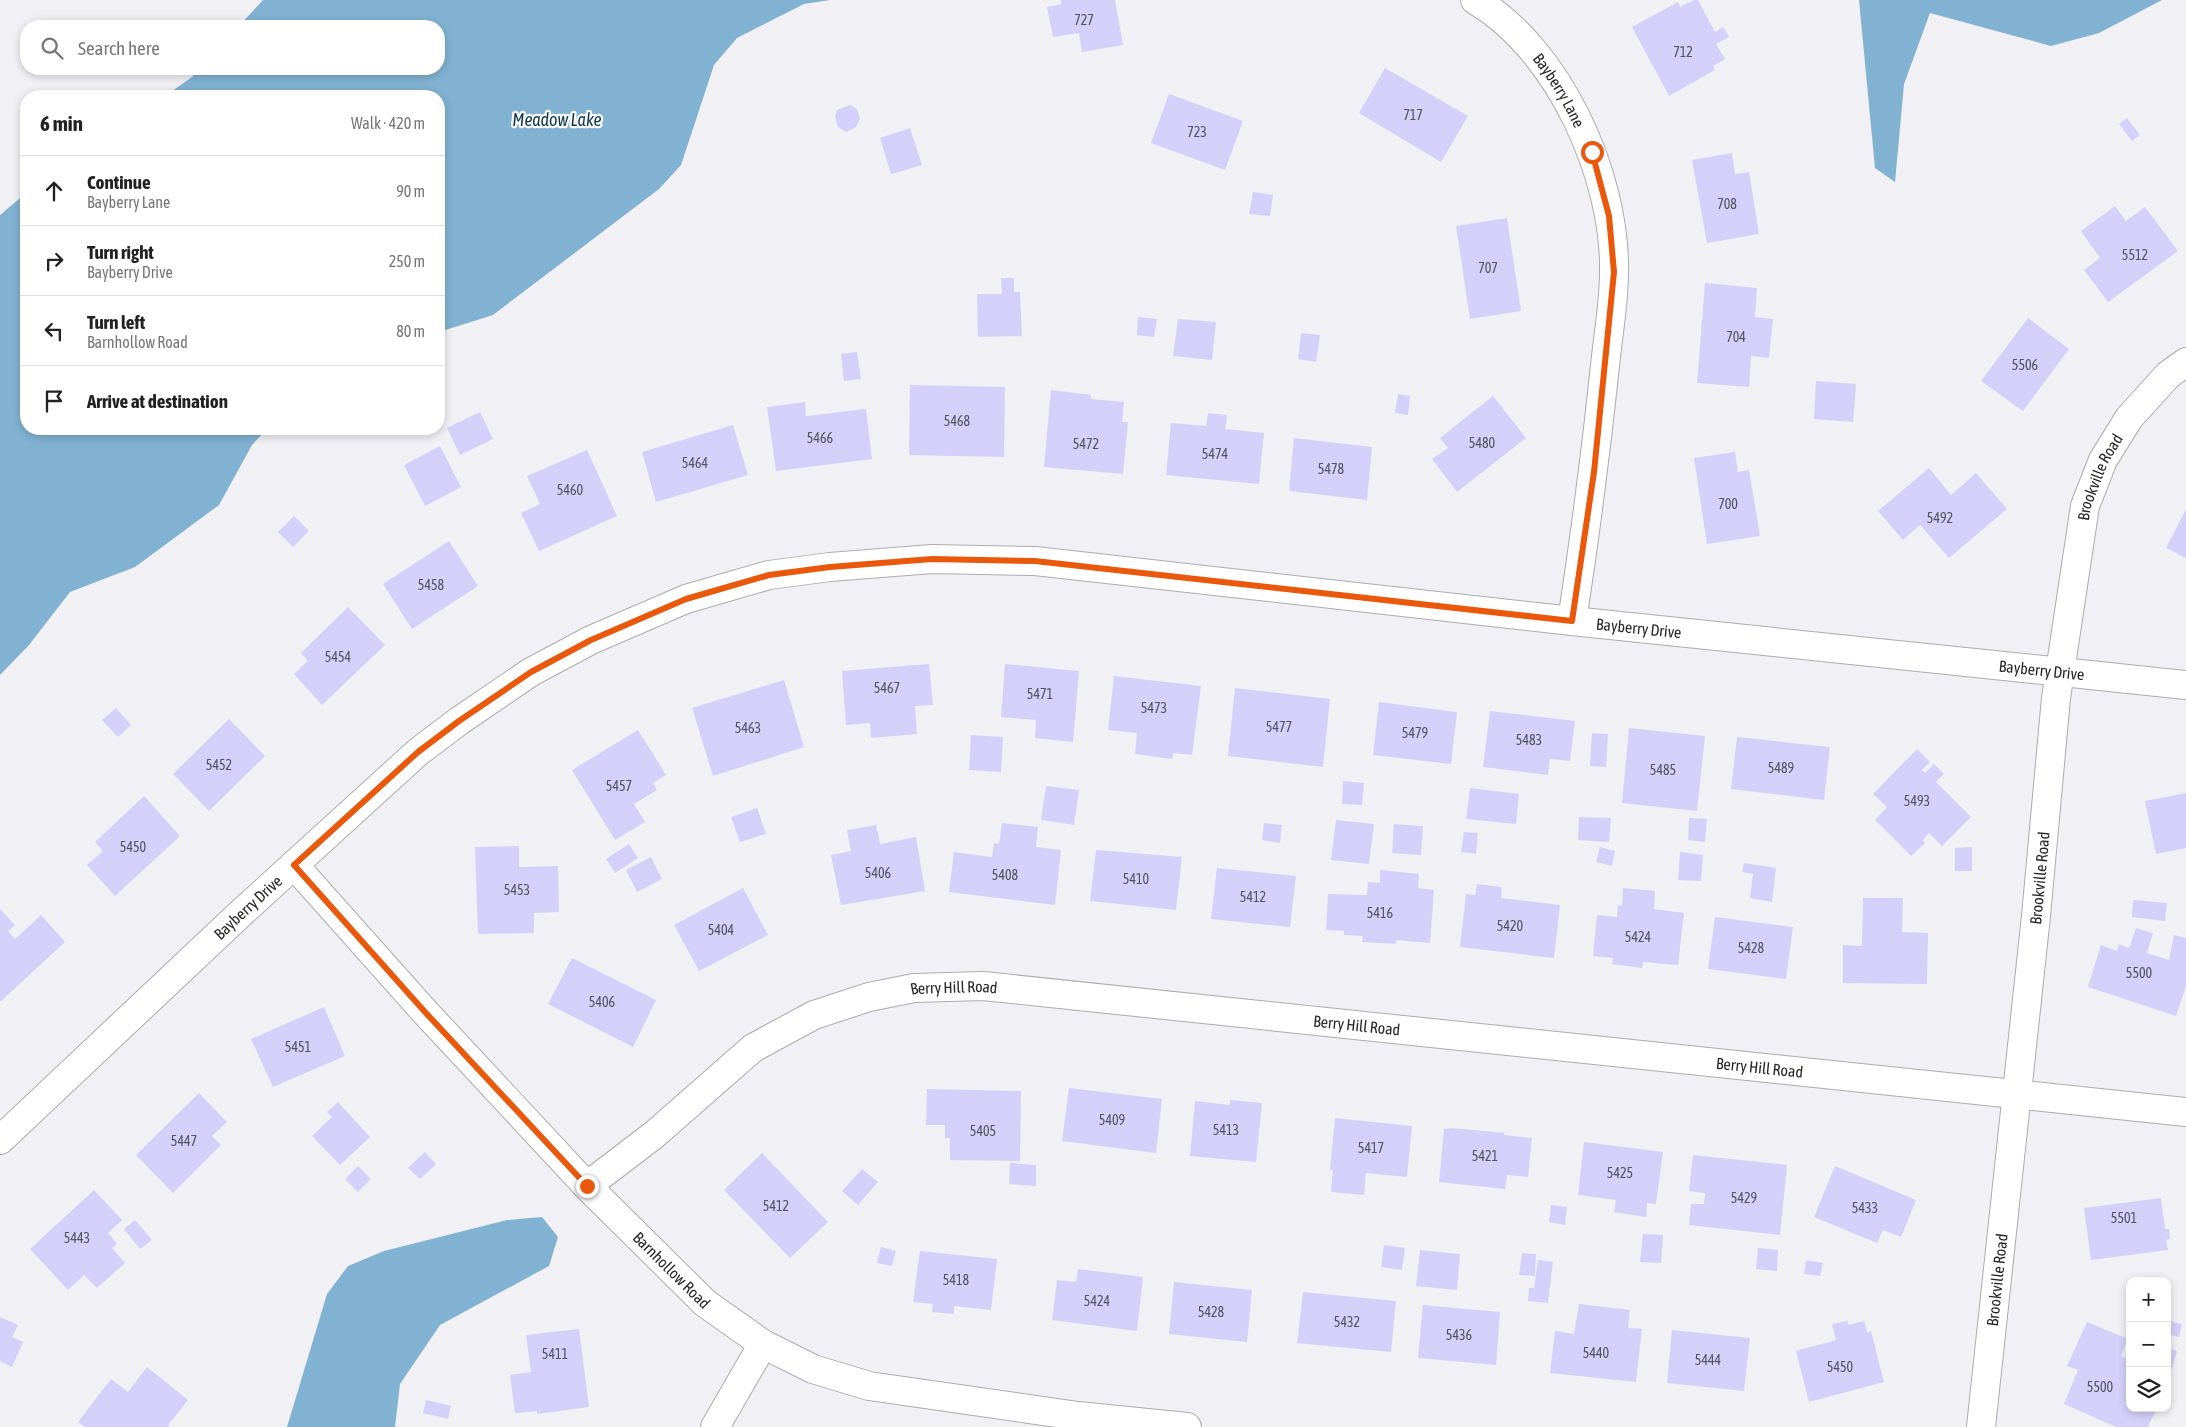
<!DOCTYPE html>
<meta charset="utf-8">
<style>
body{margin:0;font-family:"Asap Condensed",sans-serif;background:#f2f2f2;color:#222}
.controls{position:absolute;right:15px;bottom:15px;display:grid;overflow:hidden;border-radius:10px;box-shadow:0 2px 8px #0003}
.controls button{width:45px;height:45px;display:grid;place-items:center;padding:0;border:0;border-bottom:1px solid #e0e0e0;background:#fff;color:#222;font:25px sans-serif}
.stop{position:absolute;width:15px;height:15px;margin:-11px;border:4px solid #ea580c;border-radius:50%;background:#fff}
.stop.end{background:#ea580c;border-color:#fff;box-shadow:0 1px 5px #0008}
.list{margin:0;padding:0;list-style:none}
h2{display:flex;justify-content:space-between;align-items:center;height:65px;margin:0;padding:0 20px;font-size:21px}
h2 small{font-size:16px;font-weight:400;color:#767676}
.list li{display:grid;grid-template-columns:32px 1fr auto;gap:15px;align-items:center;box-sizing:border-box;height:70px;padding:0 20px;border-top:1px solid #e0e0e0}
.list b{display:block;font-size:19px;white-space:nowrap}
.list p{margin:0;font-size:16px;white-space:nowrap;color:#767676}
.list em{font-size:16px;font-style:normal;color:#767676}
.icon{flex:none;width:28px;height:28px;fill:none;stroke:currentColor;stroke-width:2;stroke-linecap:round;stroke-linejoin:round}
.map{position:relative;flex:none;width:2186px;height:1427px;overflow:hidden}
.search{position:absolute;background:#fff;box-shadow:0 2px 8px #0003;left:20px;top:20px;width:425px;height:55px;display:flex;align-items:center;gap:12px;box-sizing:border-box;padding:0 18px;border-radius:20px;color:#767676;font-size:19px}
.panel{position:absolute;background:#fff;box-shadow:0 2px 8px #0003;left:20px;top:90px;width:425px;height:345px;border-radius:20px}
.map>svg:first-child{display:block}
.water{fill:#81b2d2}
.building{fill:#d5d0f9}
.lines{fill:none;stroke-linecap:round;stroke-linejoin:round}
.street-casing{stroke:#acabb0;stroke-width:30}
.street{stroke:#fff;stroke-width:28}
.route{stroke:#ea580c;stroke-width:6}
.labels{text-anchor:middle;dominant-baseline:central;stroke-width:4.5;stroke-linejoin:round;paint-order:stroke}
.number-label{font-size:14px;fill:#52515d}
.street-label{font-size:16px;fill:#272729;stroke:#fefeff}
.water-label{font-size:18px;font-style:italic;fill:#0d364d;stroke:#fefeff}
</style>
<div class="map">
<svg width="2186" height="1427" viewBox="0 0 2186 1427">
<rect width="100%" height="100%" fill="#f0f0f5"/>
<path class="water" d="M263,0H830L804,4L737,38L714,65L681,165L659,189L493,315L439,332V96H165L192,77L200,69H439V26H239Z
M1859,0H2162L2099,33L2051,46L1930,13L1904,84L1895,182L1875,168Z
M26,193V429H267L252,445L219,505L135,567L70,592L29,645L0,675V215Z
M542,1217L558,1237L549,1266L440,1325L400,1384L395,1427H287L327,1294L348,1266L384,1251L507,1220Z"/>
<path class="building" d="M1061,0H1115L1123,45L1082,52L1079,33L1053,37L1047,7L1061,4Z
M1694,0H1698L1715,32L1723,27L1729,37L1716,44L1725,59L1713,66L1715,70L1669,96L1632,27L1678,2L1680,7Z
M53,21L58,26H48Z
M1385,68L1468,116L1441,162L1359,113Z
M1169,94L1243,121L1225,170L1151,143Z
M850,105L857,109L860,119L856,127L846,132L838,127L835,117L837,110Z
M2127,118L2140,135L2132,141L2119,124Z
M910,128L922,165L891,174L880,138Z
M1732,153L1735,174L1749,172L1759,234L1707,243L1692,160Z
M1253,192L1273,195L1270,216L1249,214Z
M2115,206L2126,221L2145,207L2178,251L2108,302L2084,270L2100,258L2081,231Z
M1507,218L1521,311L1470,319L1456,226Z
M1001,278H1014V292H1020L1022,336L978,337L977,294H1002Z
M1705,283L1757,288L1755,317L1773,319L1769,358L1751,356L1749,387L1697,383Z
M1138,317L1157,319L1154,337L1137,335Z
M2028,318L2069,349L2023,411L1981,381Z
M1178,319L1216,322L1212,360L1173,356Z
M1301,333L1320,335L1316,362L1298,359Z
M857,352L861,379L844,381L841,354Z
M1816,381L1856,384L1853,422L1814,419Z
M910,385L1005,387L1004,457L909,455Z
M1051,390L1091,395V399L1124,402L1122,422H1128L1123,474L1044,467Z
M1398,394L1410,396L1408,415L1395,413Z
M1493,396L1526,438L1457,492L1432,459L1448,448L1440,438Z
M805,402L806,416L866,409L872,459L776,471L767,407Z
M480,412L493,439L460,455L447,428Z
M1208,413L1227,415L1225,429L1264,433L1259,484L1166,475L1171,423L1206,426Z
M733,425L748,475L656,502L642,452Z
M1294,438L1372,447L1367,500L1289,491Z
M440,446L461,487L425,506L404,465Z
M587,450L617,516L539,551L521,513L540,504L527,476Z
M1735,452L1738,472L1749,470L1760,536L1707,544L1694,458Z
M1929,468L1951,495L1976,473L2007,509L1949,558L1920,525L1903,540L1878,511Z
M2186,509V558L2166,548Z
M294,516L309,531L293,547L278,532Z
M449,541L478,586L412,629L383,584Z
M348,607L385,645L322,705L294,674L308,661L301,653Z
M929,664L933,705L915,706L917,734L871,738L870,723L846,725L842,671Z
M1005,664L1079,671L1073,742L1035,738L1036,720L1001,717Z
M1114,676L1201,686L1192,755L1173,753L1172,759L1135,754L1137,733L1108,730Z
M784,680L804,747L713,776L692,708Z
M1235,688L1330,699L1323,767L1228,756Z
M1379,702L1457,712L1451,764L1373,755Z
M116,708L131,725L118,737L102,720Z
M1490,711L1575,721L1570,761L1550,759L1548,775L1483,767Z
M229,719L265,756L209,811L173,774Z
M1629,728L1705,736L1697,811L1622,803Z
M638,730L666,775L653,783L657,790L634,804L645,822L615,840L572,770Z
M1592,733L1608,734L1606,767L1590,766Z
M971,735L1003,737L1001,772L969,770Z
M1737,737L1830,747L1824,800L1731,789Z
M1917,749L1930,762L1922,770L1925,773L1934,764L1944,774L1936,782L1971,817L1942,846L1929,833L1923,840L1925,843L1911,856L1875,820L1887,807L1873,794Z
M1343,781L1364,783L1362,805L1342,804Z
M1046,786L1079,790L1074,825L1041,820Z
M1470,788L1519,794L1516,824L1466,819Z
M2186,793V848L2156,854L2145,801Z
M144,796L180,836L115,896L87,865L103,851L95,842Z
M757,808L766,834L740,842L731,817Z
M1579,817L1611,818L1609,842L1578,840Z
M1689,818L1707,819L1705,842L1688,840Z
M1336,820L1374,824L1369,864L1331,860Z
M1002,823L1038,827L1036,847L1061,850L1055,905L949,892L954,852L992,857L994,843L999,844Z
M1264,823L1282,825L1280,843L1262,840Z
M1394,824L1423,826L1421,855L1392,853Z
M876,825L880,844L916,837L925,891L841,905L831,855L851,851L847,830Z
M1464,832L1478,833L1476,854L1461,852Z
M629,844L638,858L615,873L606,859Z
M519,846V867L558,866L559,912L534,913V933L478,934L475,847Z
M1600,847L1615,851L1612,866L1596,862Z
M1972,847V871H1955V848Z
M1096,850L1182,857L1176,910L1090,901Z
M1680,852L1703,855L1701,881L1678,880Z
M651,857L662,879L637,892L626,870Z
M1744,863L1776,868L1772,902L1750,898L1753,874L1742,872Z
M1217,868L1296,876L1290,927L1211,919Z
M1380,870L1419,874L1418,888L1434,890L1430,943L1396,940V944L1362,942L1363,936L1344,935V931L1326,930L1328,894L1367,895L1368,882L1380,883Z
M1477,884L1502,887L1501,898L1560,905L1554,958L1460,947L1466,894L1475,895Z
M743,888L768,935L699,971L674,925Z
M1623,888L1655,891L1654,909L1684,913L1678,965L1643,962L1642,968L1612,964L1613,958L1593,956L1597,915L1617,917L1618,905L1622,906Z
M1863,898H1903L1902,932L1928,933L1927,984L1843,983V945L1862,946Z
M2133,900L2167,903L2165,921L2132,917Z
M0,909L15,925L8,931L15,939L41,915L65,942L0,1002Z
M1715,917L1793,927L1786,979L1708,969Z
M2136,928L2153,933L2147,953L2169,960L2174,935L2186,938V986L2176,1016L2088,987L2101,945L2117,951L2119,944L2129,948Z
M572,958L656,1000L633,1047L548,1004Z
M324,1007L345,1056L273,1087L251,1039Z
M1069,1088L1162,1099L1156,1153L1062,1141Z
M927,1089L1021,1091L1020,1161L950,1160V1138H945V1125H926Z
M199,1093L227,1122L212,1136L221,1145L173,1193L136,1155Z
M1230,1100L1262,1103L1256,1162L1190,1156L1195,1101L1230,1105Z
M338,1102L370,1137L340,1165L312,1136L332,1117L327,1112Z
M1335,1118L1412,1126L1407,1177L1366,1173L1364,1195L1331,1192L1333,1170H1330Z
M1452,1128L1504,1133V1135L1532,1138L1528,1177L1507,1175L1505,1189L1439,1182L1444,1129Z
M1584,1142L1663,1152L1656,1204L1647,1203L1646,1217L1614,1212L1616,1200L1578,1195Z
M425,1152L436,1164L420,1179L408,1168Z
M762,1153L828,1222L790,1258L724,1190Z
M1693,1155L1787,1165L1780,1235L1689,1225L1691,1204H1704L1705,1193L1689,1191Z
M1010,1163L1036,1165V1186L1009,1184Z
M358,1166L371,1179L358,1192L345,1179Z
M1835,1166L1916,1200L1901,1237L1883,1230L1877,1243L1814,1217Z
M862,1169L878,1182L858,1205L842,1191Z
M94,1190L122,1220L108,1233L117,1244L112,1248L125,1263L97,1288L84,1275L68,1290L30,1249Z
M2161,1198L2165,1229H2169L2170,1239L2166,1240L2168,1250L2091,1260L2084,1208Z
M1551,1205L1567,1207L1565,1225L1549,1222Z
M135,1220L152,1240L140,1249L124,1229Z
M1643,1234L1663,1235L1661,1263L1640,1262Z
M1384,1245L1405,1248L1402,1270L1381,1267Z
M881,1247L896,1251L892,1266L877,1263Z
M1758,1248L1778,1250L1777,1271L1756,1269Z
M1420,1250L1460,1254L1457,1290L1416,1286Z
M920,1251L997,1259L991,1310L954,1306V1314L932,1312L933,1304L913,1302Z
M1522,1253L1536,1254L1535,1276L1519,1275Z
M1538,1260L1553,1262L1548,1303L1528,1301L1529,1288H1534Z
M1806,1260L1823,1263L1820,1276L1804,1274Z
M1078,1269L1143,1277L1137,1331L1052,1320L1057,1280L1076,1282Z
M1174,1282L1252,1290L1247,1342L1169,1334Z
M1303,1292L1396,1301L1391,1352L1297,1343Z
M1579,1304L1630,1310L1628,1328L1642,1329L1636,1382L1550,1373L1555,1331L1574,1334Z
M1423,1305L1500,1312L1496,1365L1418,1358Z
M0,1317L18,1325L12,1337L23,1342L12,1367L0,1361Z
M1847,1321L1849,1325L1864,1321L1867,1332L1871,1331L1884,1382L1809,1402L1796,1351L1836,1340L1832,1324Z
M2167,1321L2182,1324L2179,1337L2167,1334Z
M2087,1322L2128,1339L2121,1356L2130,1360V1408H2157L2148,1427H2116L2064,1404L2078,1370L2067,1366Z
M579,1329L589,1407L537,1414V1411L515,1413L510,1375L531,1372L526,1335Z
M1672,1330L1750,1338L1744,1391L1667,1383Z
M2167,1348L2177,1351L2171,1371L2167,1370Z
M147,1367L188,1400L168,1425L170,1427H85L78,1422L111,1379L128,1392Z
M426,1400L451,1406L448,1419L423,1413Z"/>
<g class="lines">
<g class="street-casing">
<g id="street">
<path id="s1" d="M1475,0C1559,49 1616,177 1614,272C1614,303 1608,335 1605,366C1596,452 1585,536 1572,621"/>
<path id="s2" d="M294,865L425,1012L587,1186L705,1303L763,1344L813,1369L869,1386L1078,1416L1187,1427"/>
<path id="s3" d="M0,1140L240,914L418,752L459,721L531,672L591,640L686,599L769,575L830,567L932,559L1035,561L1572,621L2186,685"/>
<path id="s4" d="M587,1186L655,1134L753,1048L814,1015L869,997L914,988L983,986L2186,1112"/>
<path d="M715,1427L763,1344"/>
<path id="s5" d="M1981,1427L2036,916L2056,698L2085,506L2103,460L2129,418L2168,375L2186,362"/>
</g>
</g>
<use href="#street" class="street"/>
</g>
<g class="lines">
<path class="route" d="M587,1186L425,1012L294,865L418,752L459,721L531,672L591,640L686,599L769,575L830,567L932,559L1035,561L1572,621L1594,472L1614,272L1609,216L1592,152"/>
</g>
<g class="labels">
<g class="number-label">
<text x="1084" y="20">727</text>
<text x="1683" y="52">712</text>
<text x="1413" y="115">717</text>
<text x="1197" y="132">723</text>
<text x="1727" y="204">708</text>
<text x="2135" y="255">5512</text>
<text x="1488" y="268">707</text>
<text x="1736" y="337">704</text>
<text x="2025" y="365">5506</text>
<text x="957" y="421">5468</text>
<text x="820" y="438">5466</text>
<text x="1482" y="443">5480</text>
<text x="1086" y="444">5472</text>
<text x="1215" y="454">5474</text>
<text x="695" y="463">5464</text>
<text x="1331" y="469">5478</text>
<text x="570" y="490">5460</text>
<text x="1728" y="504">700</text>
<text x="1940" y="518">5492</text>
<text x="431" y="585">5458</text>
<text x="338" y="657">5454</text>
<text x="887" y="688">5467</text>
<text x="1040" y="694">5471</text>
<text x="1154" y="708">5473</text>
<text x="1279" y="727">5477</text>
<text x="748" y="728">5463</text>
<text x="1415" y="733">5479</text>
<text x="1529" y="740">5483</text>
<text x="219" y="765">5452</text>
<text x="1781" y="768">5489</text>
<text x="1663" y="770">5485</text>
<text x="619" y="786">5457</text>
<text x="1917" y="801">5493</text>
<text x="133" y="847">5450</text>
<text x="878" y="873">5406</text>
<text x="1005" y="875">5408</text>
<text x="1136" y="879">5410</text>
<text x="517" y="890">5453</text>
<text x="1253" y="897">5412</text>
<text x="1380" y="913">5416</text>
<text x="1510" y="926">5420</text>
<text x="721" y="930">5404</text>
<text x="1638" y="937">5424</text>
<text x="1751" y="948">5428</text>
<text x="2139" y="973">5500</text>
<text x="602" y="1002">5406</text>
<text x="298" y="1047">5451</text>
<text x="1112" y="1120">5409</text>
<text x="1226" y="1130">5413</text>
<text x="983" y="1131">5405</text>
<text x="184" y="1141">5447</text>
<text x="1371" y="1148">5417</text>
<text x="1485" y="1156">5421</text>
<text x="1620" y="1173">5425</text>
<text x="1744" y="1198">5429</text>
<text x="776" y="1206">5412</text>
<text x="1865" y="1208">5433</text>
<text x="2124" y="1218">5501</text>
<text x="77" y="1238">5443</text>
<text x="956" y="1280">5418</text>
<text x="1097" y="1301">5424</text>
<text x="1211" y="1312">5428</text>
<text x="1347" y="1322">5432</text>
<text x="1459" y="1335">5436</text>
<text x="1596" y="1353">5440</text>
<text x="555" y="1354">5411</text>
<text x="1708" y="1360">5444</text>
<text x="1840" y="1367">5450</text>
<text x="2100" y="1387">5500</text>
</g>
<g class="street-label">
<text stroke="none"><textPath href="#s1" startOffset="125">Bayberry Lane</textPath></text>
<text stroke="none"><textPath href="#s5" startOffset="959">Brookville Road</textPath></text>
<text stroke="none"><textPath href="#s3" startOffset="1841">Bayberry Drive</textPath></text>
<text stroke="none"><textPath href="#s3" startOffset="2246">Bayberry Drive</textPath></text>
<text stroke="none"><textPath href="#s5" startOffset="552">Brookville Road</textPath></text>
<text stroke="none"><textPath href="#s3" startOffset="340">Bayberry Drive</textPath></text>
<text stroke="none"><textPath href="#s4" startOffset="429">Berry Hill Road</textPath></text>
<text stroke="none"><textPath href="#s4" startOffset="834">Berry Hill Road</textPath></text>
<text stroke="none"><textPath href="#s4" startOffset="1239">Berry Hill Road</textPath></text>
<text stroke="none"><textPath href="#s2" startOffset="554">Barnhollow Road</textPath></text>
<text stroke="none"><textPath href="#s5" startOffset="148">Brookville Road</textPath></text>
</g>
<g class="water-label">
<text x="557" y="119">Meadow Lake</text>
</g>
</g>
</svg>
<div class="controls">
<button>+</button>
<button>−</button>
<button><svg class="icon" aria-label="layers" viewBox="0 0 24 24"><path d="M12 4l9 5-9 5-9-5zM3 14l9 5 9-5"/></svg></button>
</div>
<div class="stop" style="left:1592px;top:152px"></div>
<div class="stop end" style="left:587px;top:1186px"></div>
<div class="search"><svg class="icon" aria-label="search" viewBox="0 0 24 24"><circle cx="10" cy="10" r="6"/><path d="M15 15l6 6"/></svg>Search here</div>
<section class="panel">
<h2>6 min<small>Walk · 420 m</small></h2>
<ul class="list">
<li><svg class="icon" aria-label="ahead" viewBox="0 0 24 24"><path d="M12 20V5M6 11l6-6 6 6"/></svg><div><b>Continue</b><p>Bayberry Lane</p></div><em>90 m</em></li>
<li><svg class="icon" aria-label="right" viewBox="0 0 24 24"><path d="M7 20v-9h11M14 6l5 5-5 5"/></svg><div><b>Turn right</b><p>Bayberry Drive</p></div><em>250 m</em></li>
<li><svg class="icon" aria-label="left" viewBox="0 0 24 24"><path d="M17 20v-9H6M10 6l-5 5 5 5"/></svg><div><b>Turn left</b><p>Barnhollow Road</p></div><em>80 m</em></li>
<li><svg class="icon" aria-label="arrive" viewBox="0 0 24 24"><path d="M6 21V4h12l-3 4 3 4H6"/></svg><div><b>Arrive at destination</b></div></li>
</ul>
</section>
</div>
